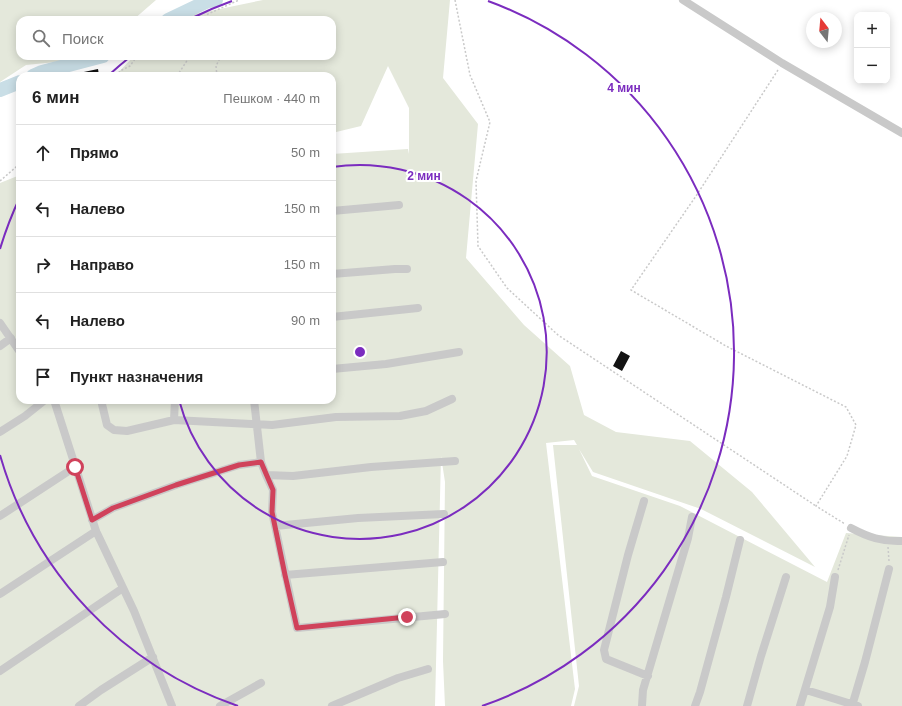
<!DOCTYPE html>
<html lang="ru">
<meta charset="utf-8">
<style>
body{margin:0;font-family:Arial,sans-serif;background:#f2f2f2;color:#222}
.controls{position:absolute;right:12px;top:12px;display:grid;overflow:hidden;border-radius:8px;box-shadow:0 2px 10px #0003}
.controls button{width:36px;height:36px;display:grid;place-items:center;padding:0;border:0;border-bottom:1px solid #e0e0e0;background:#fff;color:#222;font:20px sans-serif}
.compass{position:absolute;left:806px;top:12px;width:36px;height:36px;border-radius:50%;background:#fff;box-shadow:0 2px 10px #0003;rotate:344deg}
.stop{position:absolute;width:12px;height:12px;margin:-9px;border:3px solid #d0425b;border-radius:50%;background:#fff}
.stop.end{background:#d0425b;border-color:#fff;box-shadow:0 1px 4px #0008}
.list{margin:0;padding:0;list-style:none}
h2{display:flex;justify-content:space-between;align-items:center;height:52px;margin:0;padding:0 16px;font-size:17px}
h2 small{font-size:13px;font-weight:400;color:#767676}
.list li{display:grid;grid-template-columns:26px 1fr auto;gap:12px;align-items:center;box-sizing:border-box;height:56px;padding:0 16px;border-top:1px solid #e0e0e0}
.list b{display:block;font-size:15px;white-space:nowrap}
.list em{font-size:13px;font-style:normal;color:#767676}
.icon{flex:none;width:22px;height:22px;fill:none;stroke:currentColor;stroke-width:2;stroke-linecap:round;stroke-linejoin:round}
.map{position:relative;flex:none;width:902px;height:706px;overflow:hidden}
.search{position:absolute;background:#fff;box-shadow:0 2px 10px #0003;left:16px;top:16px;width:320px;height:44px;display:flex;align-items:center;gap:10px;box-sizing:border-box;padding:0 14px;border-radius:12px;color:#767676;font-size:15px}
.panel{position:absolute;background:#fff;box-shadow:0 2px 10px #0003;left:16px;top:72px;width:320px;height:332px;border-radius:12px}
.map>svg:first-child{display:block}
.green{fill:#e4e8db}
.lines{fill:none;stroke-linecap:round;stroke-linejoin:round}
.river{stroke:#c9dee6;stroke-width:14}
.building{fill:#131313}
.path{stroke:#c9c9c9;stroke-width:1.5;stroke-dasharray:2 2;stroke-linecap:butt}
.minor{stroke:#c9c9c9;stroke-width:8}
.route{stroke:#d0425b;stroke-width:5}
.ring{fill:none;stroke:#7b2cbf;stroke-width:2}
.centre{fill:#7b2cbf;stroke:#fff;stroke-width:2}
.ring-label{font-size:12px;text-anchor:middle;font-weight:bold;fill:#7b2cbf;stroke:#fff;stroke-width:4;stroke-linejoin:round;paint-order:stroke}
</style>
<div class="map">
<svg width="902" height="706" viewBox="0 0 902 706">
<rect width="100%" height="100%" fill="#fff"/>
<path class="green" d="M0,0H156L133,20H20V56H82L56,62L26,65L0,82Z
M263,0H450L443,78L478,124L466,258L524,325L570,366L584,415L616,432L690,441L752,492L815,567L701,509L593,472L579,449L592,476L680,506L827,582L846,533L902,537V706H574L579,686L553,445H577L574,440L546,443L575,689L571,706H445L443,661L445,482L441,456L435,706H0V183L20,175V400H332V154L408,149L409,154V108L388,66L361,126L332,133V76H115L134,56H332V20H174L176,18Z"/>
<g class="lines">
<path class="river" d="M168,20L208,1L216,0
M33,76L42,72L103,56
M0,90L20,82"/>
</g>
<path class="building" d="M98,69L99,75L79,76V73Z
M621,351L630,356L622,371L613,366Z"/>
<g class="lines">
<path class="path" d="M455,0L470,75L490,122L476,181L478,246L507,288L558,335L816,506
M201,20L208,14L239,0
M778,70L696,196L631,290L726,346L846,407L856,425L847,456L816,506L845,524
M116,76L120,71L130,66L137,56
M177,76L190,56
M217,76L216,66L221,56
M0,181L16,167L20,160
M888,547L889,561
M838,570L849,535"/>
<path class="minor" d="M683,0L782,63L902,133
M332,211L399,205
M332,274L395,269H407
M332,317L418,308
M0,323L20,352
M0,346L11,338
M332,369L386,364L459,352
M54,400L96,531L134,611L172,706
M101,400L107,425L114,430L127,431L174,420L272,425L336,417L400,416L426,411L452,399
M254,400L261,462L266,475L293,476L371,467L455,461
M174,420L175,400
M0,432L25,416L45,400
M266,475L273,490L272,512L297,628L445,614
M644,501L628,555L604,650L606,659L648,676
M0,516L75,467
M92,520L113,508L176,485L239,465L261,462
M275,526L358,518L444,514
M851,528C868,537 882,542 902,541
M285,575L443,562
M0,594L96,531
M0,671L123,588
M806,690L858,706
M79,706L101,690L153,657
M220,706L261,683
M332,706L398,678L428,669
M642,706L643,690L688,538L692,517
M695,706L700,692L726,597L740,540
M747,706L761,656L786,577
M800,706L830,607L835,577
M852,706L865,662L889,569"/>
</g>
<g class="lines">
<path class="route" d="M75,467L92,520L113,508L176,485L239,465L261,462L273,490L272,512L285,575L297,628L407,617"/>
</g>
<g class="ring">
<path d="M332 167A187 187 0 1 1 179 400"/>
<path d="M238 706A374 374 0 0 1 0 455M0 249A374 374 0 0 1 20 197M110 74A374 374 0 0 1 130 57M190 19A374 374 0 0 1 232 1M488 1A374 374 0 0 1 482 706"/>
</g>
<circle cx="360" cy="352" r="6" class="centre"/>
<g class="ring-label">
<text x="624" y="92">4 мин</text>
<text x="424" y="180">2 мин</text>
</g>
</svg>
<div class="controls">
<button>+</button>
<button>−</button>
</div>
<svg class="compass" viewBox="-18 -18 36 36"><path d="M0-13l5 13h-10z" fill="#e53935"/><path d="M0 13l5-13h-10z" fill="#767676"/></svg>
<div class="stop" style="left:75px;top:467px"></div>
<div class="stop end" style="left:407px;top:617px"></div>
<div class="search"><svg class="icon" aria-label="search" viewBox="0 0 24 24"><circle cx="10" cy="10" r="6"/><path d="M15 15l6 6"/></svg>Поиск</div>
<section class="panel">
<h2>6 мин<small>Пешком · 440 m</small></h2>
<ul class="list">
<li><svg class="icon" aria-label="ahead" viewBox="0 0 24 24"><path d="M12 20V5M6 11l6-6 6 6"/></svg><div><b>Прямо</b></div><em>50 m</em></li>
<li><svg class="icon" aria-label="left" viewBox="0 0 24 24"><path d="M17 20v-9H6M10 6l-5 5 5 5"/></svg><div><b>Налево</b></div><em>150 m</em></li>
<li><svg class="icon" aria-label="right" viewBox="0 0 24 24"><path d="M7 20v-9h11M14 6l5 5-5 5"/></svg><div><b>Направо</b></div><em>150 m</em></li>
<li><svg class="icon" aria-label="left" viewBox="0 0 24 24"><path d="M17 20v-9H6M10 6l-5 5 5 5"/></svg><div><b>Налево</b></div><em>90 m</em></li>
<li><svg class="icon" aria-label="arrive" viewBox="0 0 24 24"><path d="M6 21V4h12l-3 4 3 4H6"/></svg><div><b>Пункт назначения</b></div></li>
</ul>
</section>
</div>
